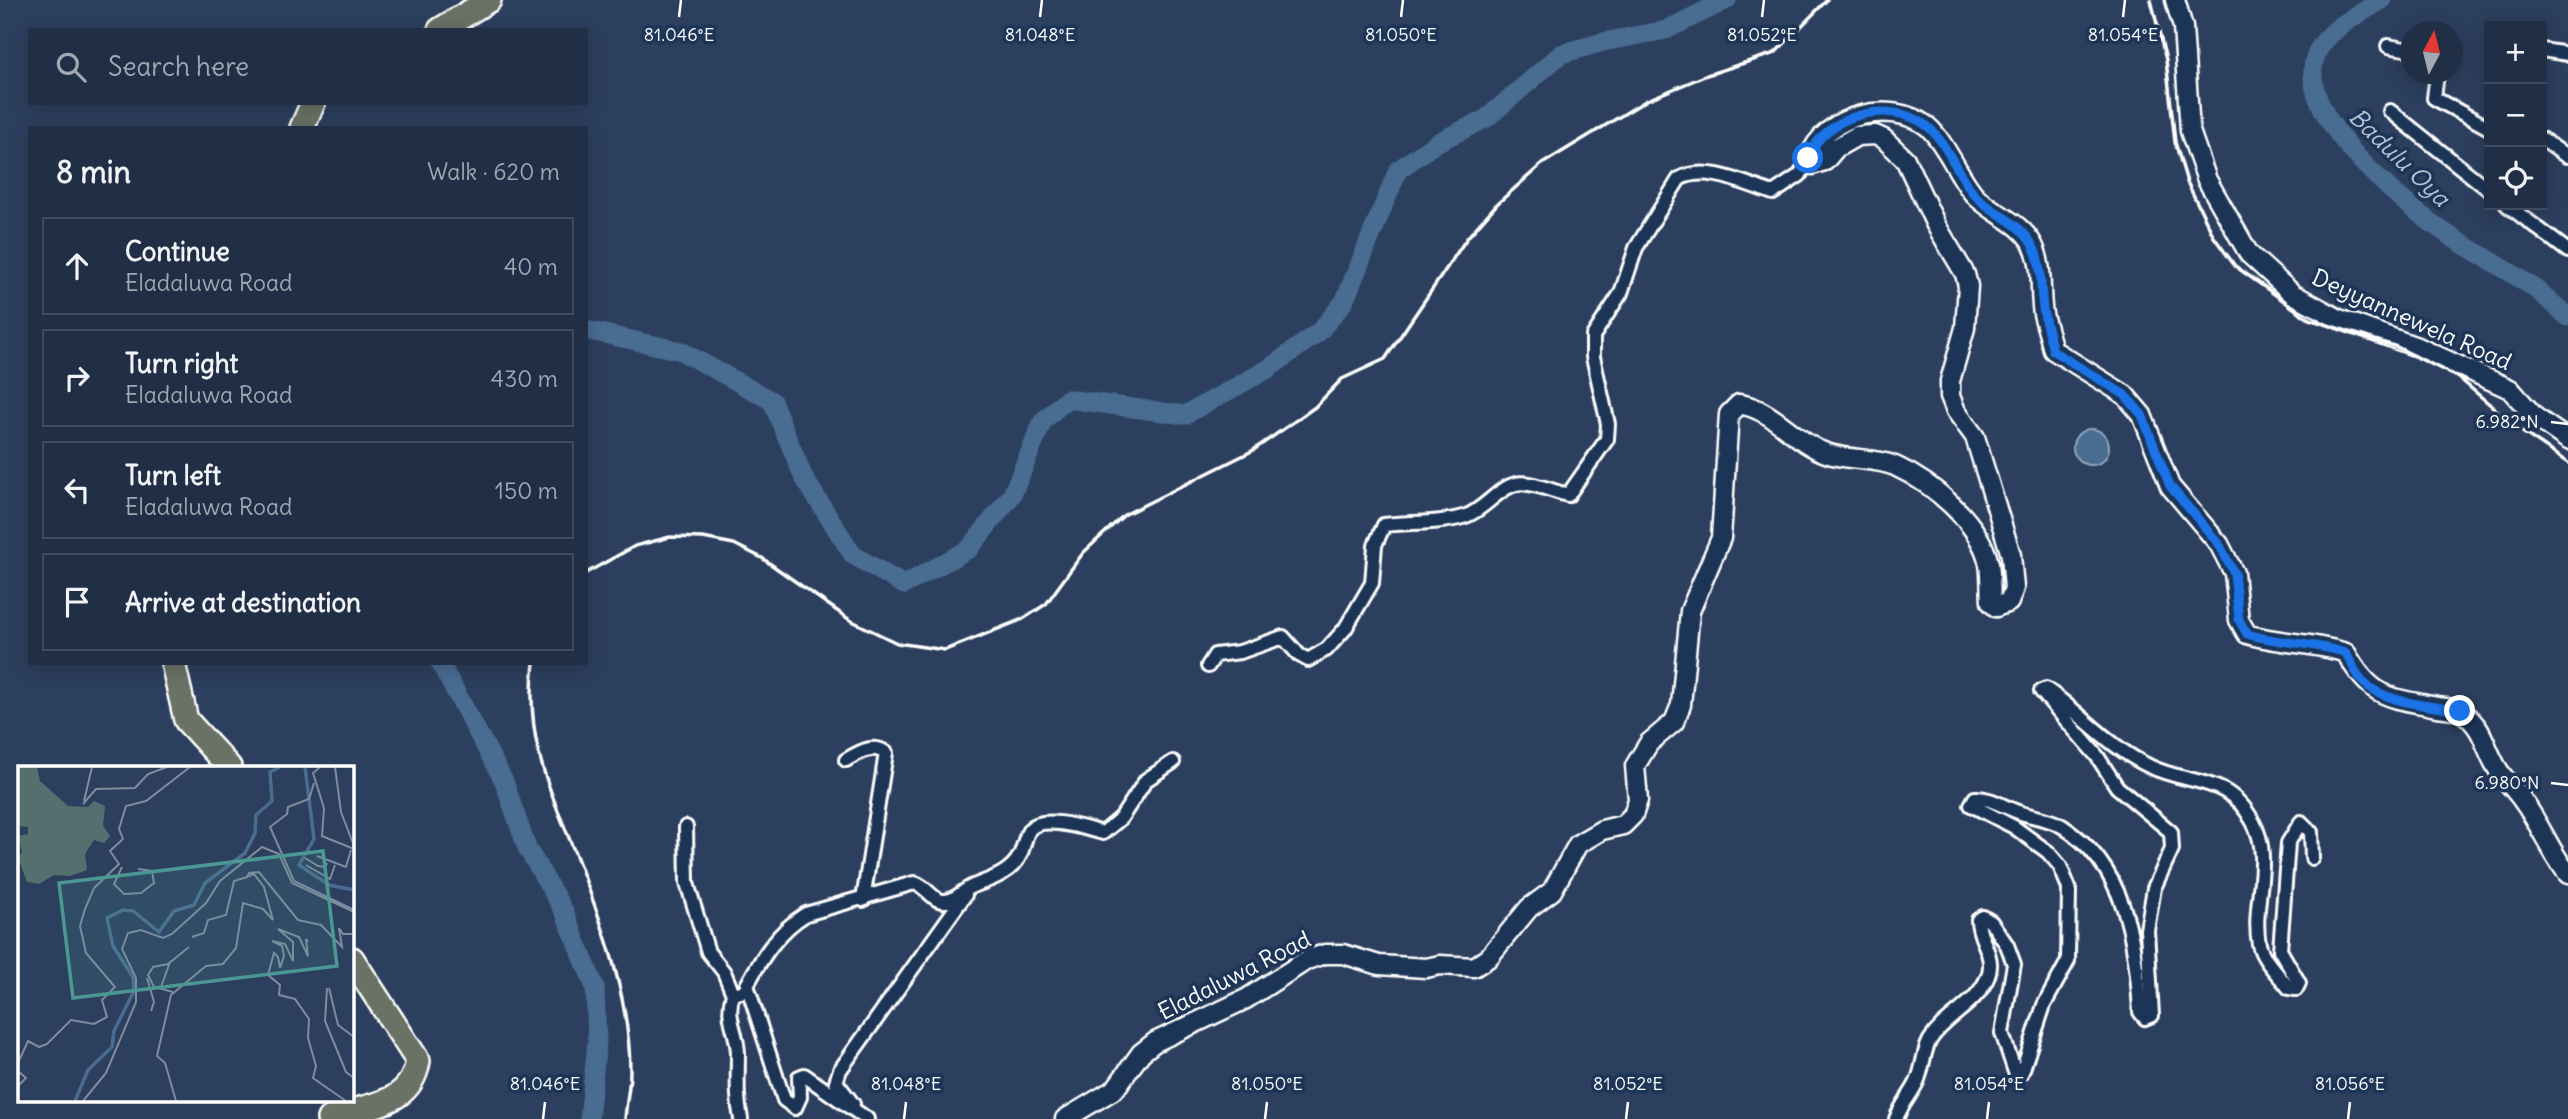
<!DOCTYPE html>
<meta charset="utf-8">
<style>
body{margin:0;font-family:Delius,sans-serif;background:#29374d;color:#f1f3f6}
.controls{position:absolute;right:21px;top:21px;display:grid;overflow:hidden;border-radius:0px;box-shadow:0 4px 18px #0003}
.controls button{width:63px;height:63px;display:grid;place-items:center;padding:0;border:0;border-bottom:2px solid #3e4a5f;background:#212f46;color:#f1f3f6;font:35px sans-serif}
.compass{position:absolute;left:2400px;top:21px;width:63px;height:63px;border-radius:50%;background:#212f46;box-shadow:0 4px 18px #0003;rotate:7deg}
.stop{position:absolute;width:21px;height:21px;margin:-16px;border:5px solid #1a73e8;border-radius:50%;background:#fff}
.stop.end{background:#1a73e8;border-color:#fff;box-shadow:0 2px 7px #0008}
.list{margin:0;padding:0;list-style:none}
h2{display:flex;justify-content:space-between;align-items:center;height:91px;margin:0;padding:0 28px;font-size:30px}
h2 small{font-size:23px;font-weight:400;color:#a2a9b3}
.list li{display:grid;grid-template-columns:46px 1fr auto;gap:21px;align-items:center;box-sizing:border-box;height:98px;margin:0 14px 14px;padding:0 14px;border:2px solid #3e4a5f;border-radius:0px}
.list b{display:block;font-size:26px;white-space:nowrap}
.list p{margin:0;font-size:23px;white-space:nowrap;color:#a2a9b3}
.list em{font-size:23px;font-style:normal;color:#a2a9b3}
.icon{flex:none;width:38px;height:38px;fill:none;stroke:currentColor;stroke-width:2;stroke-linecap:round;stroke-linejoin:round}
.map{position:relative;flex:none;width:2568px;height:1119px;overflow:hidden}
.search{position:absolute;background:#212f46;box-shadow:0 4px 18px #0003;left:28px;top:28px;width:560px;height:77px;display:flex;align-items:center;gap:18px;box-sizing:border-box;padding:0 24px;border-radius:0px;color:#a2a9b3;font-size:26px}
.panel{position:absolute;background:#212f46;box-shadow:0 4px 18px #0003;left:28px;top:126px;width:560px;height:539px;border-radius:0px}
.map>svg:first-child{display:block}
.water{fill:#4a6c91;stroke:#92a7bd;stroke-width:2}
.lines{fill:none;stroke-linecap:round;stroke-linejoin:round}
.river{stroke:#4a6c91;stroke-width:19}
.street-casing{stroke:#fff;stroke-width:18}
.secondary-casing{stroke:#fff;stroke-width:23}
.highway-casing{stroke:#fff;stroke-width:28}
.street{stroke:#1d3557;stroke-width:12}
.secondary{stroke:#1d3557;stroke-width:18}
.highway{stroke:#6b7165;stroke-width:23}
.rail{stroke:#fff;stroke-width:3.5}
.route{stroke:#1a73e8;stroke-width:9}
.ticks{fill:none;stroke:#fff;stroke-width:2.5}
.labels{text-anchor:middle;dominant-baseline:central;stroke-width:7;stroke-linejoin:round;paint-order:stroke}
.street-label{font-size:23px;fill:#fff;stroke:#1d3557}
.water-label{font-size:24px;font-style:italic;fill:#b7c4d3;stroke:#1d3557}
.inset-river{fill:none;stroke:#4a6c91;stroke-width:3.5}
.inset-road{fill:none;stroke:#808c9e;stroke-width:2}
.view{fill:#4b9892;fill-opacity:0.15;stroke:#4b9892;stroke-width:3.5}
.inset-edge{fill:none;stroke:#fff;stroke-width:3.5}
.ticks-label{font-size:18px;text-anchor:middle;fill:#fff;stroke:#1d3557;stroke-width:7;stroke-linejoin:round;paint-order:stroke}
</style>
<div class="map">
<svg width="2568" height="1119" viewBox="0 0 2568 1119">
<rect width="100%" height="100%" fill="#2c3f5e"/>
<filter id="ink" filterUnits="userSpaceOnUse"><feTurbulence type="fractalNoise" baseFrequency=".0143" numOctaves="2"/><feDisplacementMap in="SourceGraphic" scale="14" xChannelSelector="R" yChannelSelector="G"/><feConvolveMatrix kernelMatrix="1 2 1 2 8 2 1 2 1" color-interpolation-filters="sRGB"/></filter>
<g filter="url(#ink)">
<path class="water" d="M2073 447a18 18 0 1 1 36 0a18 18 0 1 1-36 0Z"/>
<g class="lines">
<path class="river" d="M2382,0C2363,12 2336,25 2322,44C2278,105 2405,206 2450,236C2476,253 2505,268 2531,286C2544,295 2556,306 2568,317
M586,330L681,351L772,401L804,478L853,555L904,585L969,549L1012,495L1043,421L1067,399L1185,415L1268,369L1319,332L1344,302L1398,170L1436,143L1487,118L1561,54L1603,42L1666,30L1727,0
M440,663L504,781L527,848L564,911L595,987L597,1042L589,1119"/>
<g class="street-casing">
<path id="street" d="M2388,46L2410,50
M2542,50L2568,54
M2437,74L2434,98L2489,128
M2390,111L2489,190
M2542,139L2566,156L2568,153
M2507,205L2568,251
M1208,666L1215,655L1240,652L1283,637L1299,655L1308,660L1327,649L1345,629L1372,583L1375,545L1384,525C1410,522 1441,524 1466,516C1484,510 1498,488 1516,484C1529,480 1553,492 1568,495L1607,439L1608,424L1593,357V336L1621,293L1636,248L1679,179C1706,164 1745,184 1773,193L1800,175L1809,158
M846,760C858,753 873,743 886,753L863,900
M686,827L687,883L708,952L724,972L733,994
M741,992L733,994C725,1019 737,1029 738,1053C738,1076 736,1096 741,1119
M853,1104L836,1082L840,1070L965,895
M867,1119L804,1075L799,1077L800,1097L795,1108L784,1100L747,985C762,957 778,931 806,914L914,883C926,885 933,902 944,901C956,901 963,890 973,886C989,880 1012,873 1020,855C1024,847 1025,835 1030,829C1043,814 1087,829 1103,833L1121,818L1146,780L1173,762
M1896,1119C1901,1105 1911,1095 1917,1082C1923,1069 1923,1052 1930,1040C1945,1016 1977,1005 1988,976C1996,955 1978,940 1978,920L1983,917L1991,922L2007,945L2014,964L2002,1033L2015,1072H2022L2044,1005L2068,961L2069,888L2060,866L2048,852L2014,827L1971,805L1975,798C1991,797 2005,808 2021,813C2034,817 2050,819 2062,826C2126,866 2136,942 2140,1012L2145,1018L2152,1015L2147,930L2154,888L2172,849L2171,832L2117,787L2097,756L2041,691L2046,689C2081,713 2110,748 2149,766C2189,786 2228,774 2253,822C2274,859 2251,904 2259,944C2262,960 2279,975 2289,988L2296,989L2299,983L2280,950L2288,843L2301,822L2311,832L2312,858"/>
</g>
<g class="secondary-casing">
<path id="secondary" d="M2175,0L2183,27L2190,131L2207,180L2249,254L2293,294L2339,319L2420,348L2510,389L2535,417L2568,440
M1065,1119L1115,1089L1141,1053L1155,1042L1246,999L1307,960L1325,954H1343L1379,965L1426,968L1440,965L1474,967L1488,958L1529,908L1552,891L1578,844L1602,830L1623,825L1633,815L1638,800L1635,766L1649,743L1674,722L1681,705L1690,611L1721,538L1729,414L1739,404C1774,409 1794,442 1826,453C1848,461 1874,457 1895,466C1932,483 1980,522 1989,564C1991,576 1990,590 1991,602L1996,607L2009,602L2014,588L2011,555L1975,437L1956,411L1950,396V381L1965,328L1968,286L1965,274L1936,225L1905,159L1884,139L1875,135L1857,136L1836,148L1825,161L1812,165L1809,158C1825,114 1890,99 1927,126C1944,140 1958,175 1973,193C1989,213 2020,220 2033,245C2044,267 2039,291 2043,314C2046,326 2050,338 2053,350L2125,395L2142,415L2170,486L2219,544L2234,573L2239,620L2247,634C2280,644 2313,642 2346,653C2372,699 2388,697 2437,707C2446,708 2456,708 2463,713C2486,730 2484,749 2499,771C2506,782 2516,790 2523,801C2540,824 2550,851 2568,874"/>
</g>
<g class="highway-casing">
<path id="highway" d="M440,30L489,0
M302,128L313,103
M173,663L186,720L229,767
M329,1119C365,1103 410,1109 418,1061L352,959"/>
</g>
<use href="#street" class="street"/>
<use href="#secondary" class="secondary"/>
<use href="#highway" class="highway"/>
<path class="rail" d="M2151,0L2166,60L2175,142L2187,182L2214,237L2235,266L2309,319L2397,347L2459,378L2521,431L2568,463
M586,573L635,546L670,537L703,538L734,544L762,558L850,620L897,643L945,650L1023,619L1046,604L1083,553L1124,515L1252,451L1315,407L1342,379L1385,359L1467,238L1497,204L1542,164L1647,100L1707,75L1775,53L1827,0
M534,663C523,749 557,802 585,879C608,940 630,1006 630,1071C630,1087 626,1103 625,1119"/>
</g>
</g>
<g class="lines" filter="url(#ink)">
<path class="route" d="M1808,158C1825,114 1890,98 1927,126C1945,140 1958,175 1973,193C1990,213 2020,221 2033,246C2044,267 2039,291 2044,314C2046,326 2050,338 2053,351L2125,395L2142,415L2170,486L2219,544L2234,573L2239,620L2247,634C2280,644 2313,642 2346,653C2351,662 2356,674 2363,682C2386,704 2430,705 2460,711"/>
</g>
<path class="ticks" d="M679,17L681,0M1040,17L1042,0M1401,17L1403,0M1762,17L1764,0M2123,17L2125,0M2551,422L2568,424M2551,783L2568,785M543,1119L545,1102M904,1119L906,1102M1265,1119L1267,1102M1626,1119L1628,1102M1987,1119L1989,1102M2348,1119L2350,1102"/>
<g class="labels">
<g class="street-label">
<text transform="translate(2412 319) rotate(24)">Deyyannewela Road</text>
<text transform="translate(1234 975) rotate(-27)">Eladaluwa Road</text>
</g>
<g class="water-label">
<text transform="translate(2400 157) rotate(44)">Badulu Oya</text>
</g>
</g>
<g transform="translate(18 766)">
<rect width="336" height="336" fill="#2c3f5e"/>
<path d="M0,1H19L22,15L50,40L70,41L76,35L87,40L85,60L92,70L86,77L76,74L67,88L69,104L52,110L36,109L21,118L9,116L0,92L4,86L0,70L10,68V61L0,60Z" fill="#54706e"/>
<path class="inset-river" d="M287,1L296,73L281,99L311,119L336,124M57,335L70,304L94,281L96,265L116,225L115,211L95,180L89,152L105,144L115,145L141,166L156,145L176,139L187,117L227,87L237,67L238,49L254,35L252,6L262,1"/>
<path class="inset-road" d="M302,1L295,7L306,42L304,70L336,83M317,1L323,46L336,80M296,17L291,33L270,41L269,48L252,61L276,115L336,144M66,35L74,1M65,38L78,23L117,22L130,8L149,1M299,90L328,101L333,84M287,92L300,100L307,101L309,97M288,99L312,113L317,99M104,101L96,118L106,128L123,127L136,117L134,105L120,103M174,171L186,167L190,154L208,149L216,115L229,111M290,176L288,173L290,190L281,171L260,163L275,176V195L267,178L254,175L264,180L266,190L262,202L260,191L256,187L250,209L262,219L261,229L277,233L291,253L290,272L298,300L295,312L328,335M129,212L136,236L133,245M143,221L152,196M309,222L307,255L328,306L336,312M311,222L320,259L336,271M155,226L136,221L130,209L135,201L150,198L171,181M21,281L29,278L53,254L76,258L89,251L84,234L97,221L68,187L62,160L67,143L76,122L101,98L92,85L105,73L101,63L108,40L128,35L172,1M0,297L10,275L21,281M0,305L8,312L0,320M65,335L88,307L118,236V212L104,183L110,167L123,164L145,172L154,168L188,137L202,115L244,81L261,88L274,117L336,146M158,335L147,297L139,290L153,229L188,200L205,198L218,182L225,137L245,143L255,154L246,121L236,108L229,111L231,107L241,106L280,154L303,159L324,181L321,162L325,168H336"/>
<path class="view" d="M305,85L319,200L55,232L41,117Z"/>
<rect width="336" height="336" class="inset-edge"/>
</g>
<g class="ticks-label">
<text x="679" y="41">81.046°E</text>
<text x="1040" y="41">81.048°E</text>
<text x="1401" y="41">81.050°E</text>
<text x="1762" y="41">81.052°E</text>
<text x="2123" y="41">81.054°E</text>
<text x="2507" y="428">6.982°N</text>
<text x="2507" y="789">6.980°N</text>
<text x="545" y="1090">81.046°E</text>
<text x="906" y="1090">81.048°E</text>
<text x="1267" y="1090">81.050°E</text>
<text x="1628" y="1090">81.052°E</text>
<text x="1989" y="1090">81.054°E</text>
<text x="2350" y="1090">81.056°E</text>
</g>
</svg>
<div class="controls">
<button>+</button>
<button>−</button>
<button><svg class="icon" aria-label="locate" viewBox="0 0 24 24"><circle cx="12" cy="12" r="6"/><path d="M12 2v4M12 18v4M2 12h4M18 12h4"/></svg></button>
</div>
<svg class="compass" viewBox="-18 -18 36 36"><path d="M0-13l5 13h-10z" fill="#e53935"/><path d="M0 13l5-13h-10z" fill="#a2a9b3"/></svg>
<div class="stop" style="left:1808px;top:158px"></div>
<div class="stop end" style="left:2460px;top:711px"></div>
<div class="search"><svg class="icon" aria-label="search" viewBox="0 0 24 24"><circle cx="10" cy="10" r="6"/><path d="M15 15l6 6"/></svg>Search here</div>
<section class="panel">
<h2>8 min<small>Walk · 620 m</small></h2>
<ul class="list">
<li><svg class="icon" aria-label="ahead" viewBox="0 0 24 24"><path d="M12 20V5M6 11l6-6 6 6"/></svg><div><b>Continue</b><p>Eladaluwa Road</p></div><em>40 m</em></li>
<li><svg class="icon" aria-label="right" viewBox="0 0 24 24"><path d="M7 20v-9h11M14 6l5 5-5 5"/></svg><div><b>Turn right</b><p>Eladaluwa Road</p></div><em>430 m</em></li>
<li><svg class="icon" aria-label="left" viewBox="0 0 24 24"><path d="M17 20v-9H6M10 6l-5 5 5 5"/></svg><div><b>Turn left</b><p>Eladaluwa Road</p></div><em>150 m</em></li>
<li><svg class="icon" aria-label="arrive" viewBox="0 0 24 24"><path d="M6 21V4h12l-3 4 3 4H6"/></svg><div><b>Arrive at destination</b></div></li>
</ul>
</section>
</div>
